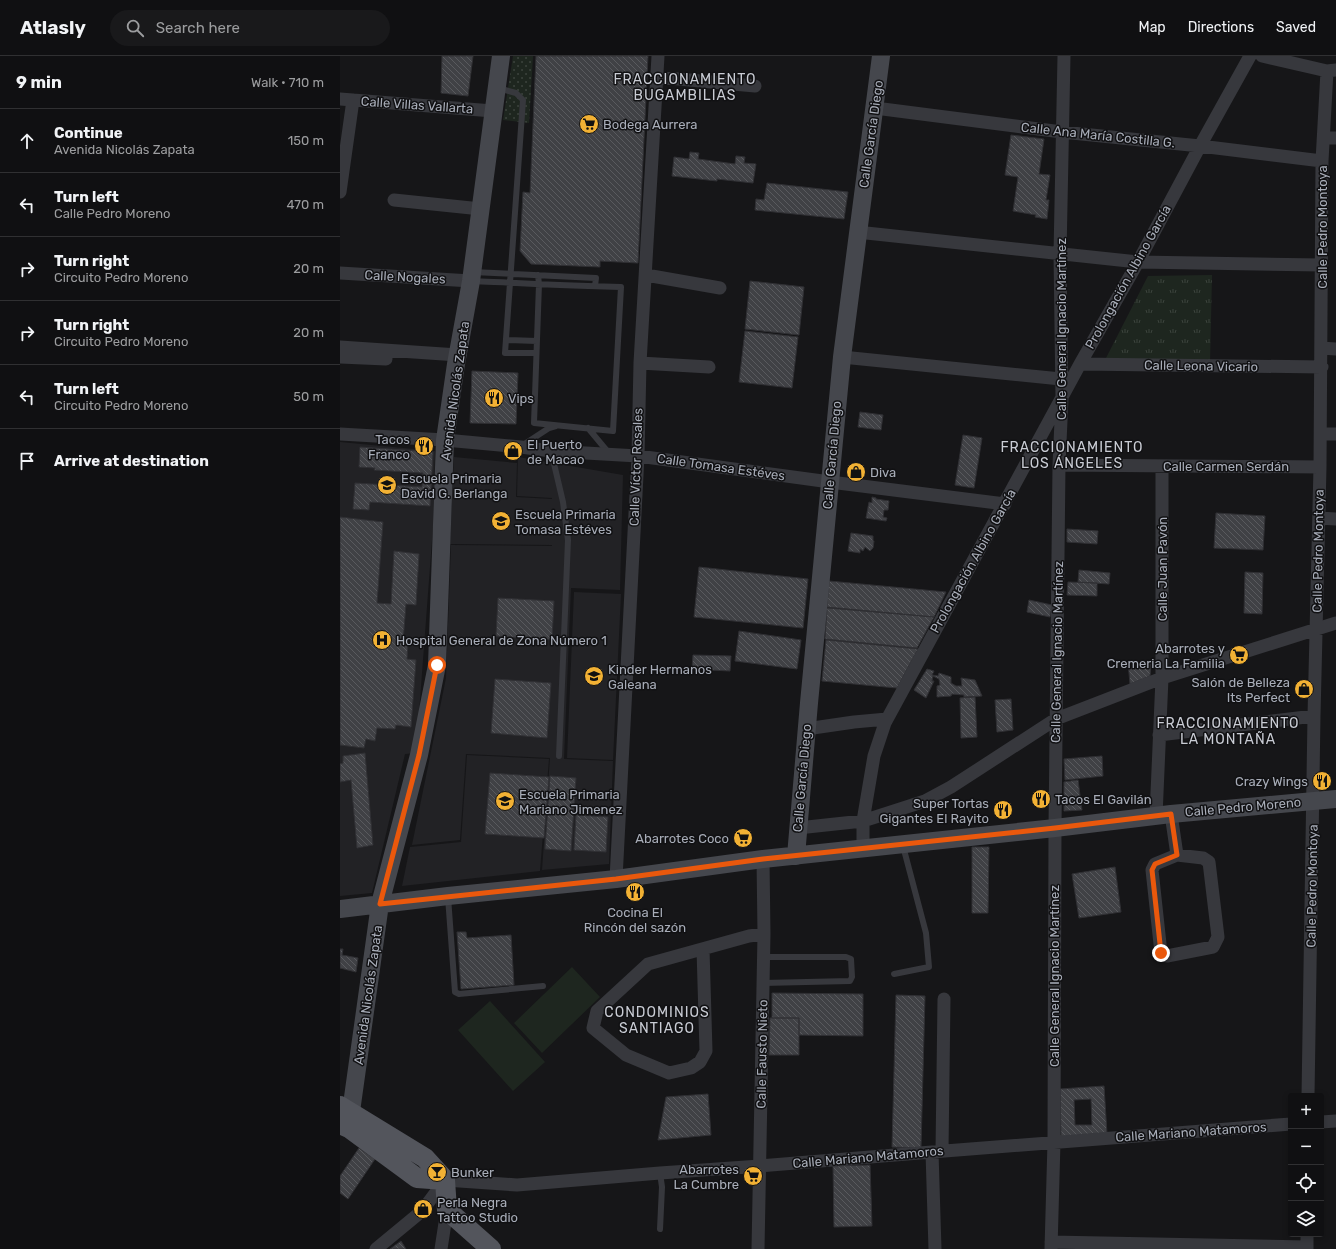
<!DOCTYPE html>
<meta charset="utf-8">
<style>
body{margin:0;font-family:Rubik,sans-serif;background:#19191b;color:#f1f3f6}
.controls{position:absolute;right:12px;bottom:12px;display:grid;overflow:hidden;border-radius:4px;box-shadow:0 2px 6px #0003}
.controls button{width:36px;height:36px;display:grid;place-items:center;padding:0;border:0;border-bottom:1px solid #303032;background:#101012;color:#f1f3f6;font:20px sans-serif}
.stop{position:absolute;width:12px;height:12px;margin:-9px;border:3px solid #ea580c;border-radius:50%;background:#fff}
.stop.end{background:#ea580c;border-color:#fff;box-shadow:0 1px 4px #0008}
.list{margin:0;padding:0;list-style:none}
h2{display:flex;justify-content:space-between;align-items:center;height:52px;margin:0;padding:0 16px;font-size:17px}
h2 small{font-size:13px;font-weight:400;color:#9c9d9f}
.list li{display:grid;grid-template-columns:26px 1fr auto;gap:12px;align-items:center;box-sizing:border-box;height:64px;padding:0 16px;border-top:1px solid #303032}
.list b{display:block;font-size:15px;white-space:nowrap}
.list p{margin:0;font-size:13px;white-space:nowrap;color:#9c9d9f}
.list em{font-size:13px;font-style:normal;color:#9c9d9f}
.icon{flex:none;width:22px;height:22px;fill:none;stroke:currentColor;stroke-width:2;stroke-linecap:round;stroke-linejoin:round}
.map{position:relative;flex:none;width:996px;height:1193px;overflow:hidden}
header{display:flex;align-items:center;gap:24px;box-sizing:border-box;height:56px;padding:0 20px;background:#101012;border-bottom:1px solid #303032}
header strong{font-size:19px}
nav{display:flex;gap:22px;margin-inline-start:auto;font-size:14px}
.search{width:280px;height:36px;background:#19191b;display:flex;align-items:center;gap:10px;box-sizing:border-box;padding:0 14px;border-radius:22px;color:#9c9d9f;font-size:15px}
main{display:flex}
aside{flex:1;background:#101012}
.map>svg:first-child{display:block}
.built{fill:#222225}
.grass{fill:url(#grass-dots)}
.park{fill:url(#park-tufts)}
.pitch{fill:#1e261f}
.building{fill:url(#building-back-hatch);stroke:#303034;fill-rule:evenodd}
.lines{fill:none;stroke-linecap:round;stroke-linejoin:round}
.lane{stroke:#37383d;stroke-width:6}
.street{stroke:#37383d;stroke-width:13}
.secondary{stroke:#45474d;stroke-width:18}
.primary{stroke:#53555c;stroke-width:20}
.route{stroke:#ea580c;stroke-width:5}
.labels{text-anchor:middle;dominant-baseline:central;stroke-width:3;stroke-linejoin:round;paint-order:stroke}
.street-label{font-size:13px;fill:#a8adb8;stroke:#111113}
.poi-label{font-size:13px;fill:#a8adb8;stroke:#111113;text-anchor:start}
.neighbourhood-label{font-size:14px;letter-spacing:1px;fill:#c9ccd4;stroke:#111113}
</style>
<header>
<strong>Atlasly</strong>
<div class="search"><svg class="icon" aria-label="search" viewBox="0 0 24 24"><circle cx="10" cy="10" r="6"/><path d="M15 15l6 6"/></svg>Search here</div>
<nav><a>Map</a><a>Directions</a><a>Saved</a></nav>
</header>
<main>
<aside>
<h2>9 min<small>Walk · 710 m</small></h2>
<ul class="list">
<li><svg class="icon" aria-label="ahead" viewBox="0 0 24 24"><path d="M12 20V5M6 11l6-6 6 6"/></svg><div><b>Continue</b><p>Avenida Nicolás Zapata</p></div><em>150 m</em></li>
<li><svg class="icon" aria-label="left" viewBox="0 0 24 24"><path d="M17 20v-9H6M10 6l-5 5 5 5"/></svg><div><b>Turn left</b><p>Calle Pedro Moreno</p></div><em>470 m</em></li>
<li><svg class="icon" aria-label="right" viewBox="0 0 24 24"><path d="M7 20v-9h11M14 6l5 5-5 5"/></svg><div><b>Turn right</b><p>Circuito Pedro Moreno</p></div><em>20 m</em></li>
<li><svg class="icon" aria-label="right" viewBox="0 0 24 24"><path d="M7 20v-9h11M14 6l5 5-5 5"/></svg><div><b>Turn right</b><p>Circuito Pedro Moreno</p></div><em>20 m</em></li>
<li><svg class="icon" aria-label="left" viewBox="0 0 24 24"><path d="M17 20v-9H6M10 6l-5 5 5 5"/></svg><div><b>Turn left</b><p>Circuito Pedro Moreno</p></div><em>50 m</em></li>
<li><svg class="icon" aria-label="arrive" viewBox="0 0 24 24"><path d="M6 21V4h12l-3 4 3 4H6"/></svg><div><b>Arrive at destination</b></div></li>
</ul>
</aside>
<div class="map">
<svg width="996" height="1193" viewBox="0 0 996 1193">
<defs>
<pattern id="grass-dots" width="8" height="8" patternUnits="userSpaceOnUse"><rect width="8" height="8" fill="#1e261f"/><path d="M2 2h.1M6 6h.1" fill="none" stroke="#3c433d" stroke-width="1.8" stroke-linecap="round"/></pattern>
<pattern id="park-tufts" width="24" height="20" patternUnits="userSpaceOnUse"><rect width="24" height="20" fill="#1e261f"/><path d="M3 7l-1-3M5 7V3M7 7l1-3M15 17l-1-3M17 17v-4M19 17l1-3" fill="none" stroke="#3c433d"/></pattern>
<pattern id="building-back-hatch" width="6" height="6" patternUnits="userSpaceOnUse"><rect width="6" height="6" fill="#404145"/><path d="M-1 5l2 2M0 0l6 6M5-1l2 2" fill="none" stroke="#595a5e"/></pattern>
</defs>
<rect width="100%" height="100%" fill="#161618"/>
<path class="built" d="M0,386L95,395L93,471L76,697L65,698L32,837L0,840Z
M114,401L177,407L176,441L212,443V475V442L177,440L178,401L283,419L280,534L231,532L224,703L273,705L269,808L202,814L210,702L126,698L120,784L72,789L106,622L111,489L212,490V489L110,488Z
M234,536L281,538L273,704L227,702Z
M127,699L209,703L200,815L62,830L70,791L121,786Z"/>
<path class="grass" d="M173,0H193L189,67L163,64Z"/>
<path class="park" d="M872,219L870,306L765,304L808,220Z"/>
<path class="pitch" d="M232,911L260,941L202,997L174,967Z
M150,945L205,1006L173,1035L118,974Z"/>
<path class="building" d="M102,0H133L128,40L101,37Z
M196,0H308L298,207L260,205V211L191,208L180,195L183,136L190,137Z
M671,79L704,83L699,118L710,119L706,144H709L707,163L695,161L696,159L673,155L678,121L665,119Z
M350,96L359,97L358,103L395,108L396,100L405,101L404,107L416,108L413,127L377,123V125L332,120L334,101L349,103Z
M427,127L508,136L504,163L415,154L416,143L424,144Z
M410,225L464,231L459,279L405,273Z
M405,275L458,281L452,332L399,326Z
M132,315L178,317L176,368L130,367Z
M520,356L543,359L541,374L518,371Z
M623,379L642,382L634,432L615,429Z
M20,391L93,396L90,450L30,446L29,454L13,453L15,427L82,431L83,417L34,414L35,412L19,411Z
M532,441L536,442V443L549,445L548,454H544L543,461L547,462L546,465L526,462L529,446L532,447Z
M876,457L925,460L923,494L874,492Z
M0,461L43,466L37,547L51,548L54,495L79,498L76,549L66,548L63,586H68L67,603L76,604L71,671L56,669L55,673L37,672L35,685L26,683L24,692L0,689Z
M727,473L758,475L757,488L727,486Z
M511,477L533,480V485H534L533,492L530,495L525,491L523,495L520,493V497L508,495Z
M359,511L468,523L463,572L354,561Z
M739,514L770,517L769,528L738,526Z
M905,516L923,517L922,558L904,557Z
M489,525L606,536L594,561L487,551Z
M728,526L757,527V540L727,539Z
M158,542L214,545L212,584L156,580Z
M689,544L712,549L710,561L687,556Z
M487,552L594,561L577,592L485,583Z
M399,575L461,584L457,613L395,605Z
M486,584L578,593L557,632L482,625Z
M353,599L391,600L390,615L352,613Z
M788,606L811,607L810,620L790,628Z
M587,613L594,615L592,619L598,620L599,617L611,621V627L616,630H622L621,622L635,624L642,640L624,641V639L612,638L611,640L597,641V630L600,629L599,623L593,620L592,625H594L586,642L574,634Z
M155,623L211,627L207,682L151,677Z
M635,641L637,681L621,682L620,642Z
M671,643L673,674L657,676L655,644Z
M25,697L33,789L17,792L11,724L0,726V708L3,707V700Z
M762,700L763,720L725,724L724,703Z
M150,717L209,721L204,782L145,778Z
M210,720L236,722L231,795L205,793Z
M738,724L742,754L724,755V726Z
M236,759L268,761L266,796L234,794Z
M632,791H649L648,857H632Z
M775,811L781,856L739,862L732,818Z
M117,876H126L127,882L171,879L174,929L121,933Z
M0,893H3L2,899L18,902L16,916L0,912Z
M432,937L523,938V980L459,979V962H432Z
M556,939L585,940L581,1092L552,1091Z
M430,962H459V999H429Z
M764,1030L767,1078L721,1082L720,1033ZM751,1043L752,1069H735L734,1044Z
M368,1038L371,1079L318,1084L326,1041Z
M19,1092L35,1103L8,1143L0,1137V1120Z
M530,1109L532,1170L494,1171L493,1110Z
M61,1185L66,1193H50Z"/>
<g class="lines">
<path class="lane" d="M158,32L176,37L183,44L165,297H196
M133,216L256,222L255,230
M132,225C147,226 161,226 176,227C211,229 246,230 281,231L273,375L194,367L199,228L198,219
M166,284L197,285
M248,372L268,396
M183,389L209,372L216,370
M211,395L223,446L228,484L219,700
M108,841L115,936L119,938L203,930
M554,918L589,911L586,877L563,790
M423,927L510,925L512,921L511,903L506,901H423
M320,1173L322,1131L320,1117"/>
<path class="street" d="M922,0L987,15L996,14
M317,21L415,30
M0,43L153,55
M535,52L722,76L860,90L982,105
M984,82H996
M0,136L13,44
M54,144L141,153
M517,176L798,206L981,209
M0,217L131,225
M306,219L380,232
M0,291L118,299
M981,292L996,293
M0,301L46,303
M502,301L721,323
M300,307L369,311
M740,308L982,311
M0,378L105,384L181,391L211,395L298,400L490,426L665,448
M981,378H996
M719,409L980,411
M979,462L996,463
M466,673L514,666L547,663
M819,679L974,660
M831,758L837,799
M816,760L822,622V410
M458,772L523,765L585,745L611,731L716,663L822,622L996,567
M523,792V765L534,700L545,667L740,308L798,206L860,90L910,0
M837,799L863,802L869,806L878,881L873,891L827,900L821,897L812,814L815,808Z
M276,823L298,400L300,307L318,0
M363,893L366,995L360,1006L351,1012L329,1017L286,999L253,972L257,955L308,908L409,880L424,878
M968,1040L974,660L980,411L982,105L987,15
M981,1066L996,1065
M602,1095L604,943
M592,1096L595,1193
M711,1186L967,1191
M36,1193L82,1155L105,1124L177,1129L320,1117L420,1110L592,1096L951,1068
M101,1193L107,1154
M418,1193L424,878L423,803
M711,1193L714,1086L715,772L719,409L722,342L720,198L724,0
M967,1193V1178"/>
<path class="secondary" d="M456,800L469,647L502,301L541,0
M0,853L108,840L276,823L423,803L715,772L831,758L996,743
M9,1070L40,848L79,699L97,609L105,384L116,308L131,225L161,0"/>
<path class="primary" d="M0,1050L85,1102L105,1124L107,1154L151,1193
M0,1068L9,1072L77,1122L105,1124"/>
</g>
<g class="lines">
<path class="route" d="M97,609L79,699L40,848L276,823L423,803L715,772L831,758L837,799L815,808L812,814L821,897"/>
</g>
<defs>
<g id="supermarket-disc" transform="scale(1)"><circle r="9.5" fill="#f2b134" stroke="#111113"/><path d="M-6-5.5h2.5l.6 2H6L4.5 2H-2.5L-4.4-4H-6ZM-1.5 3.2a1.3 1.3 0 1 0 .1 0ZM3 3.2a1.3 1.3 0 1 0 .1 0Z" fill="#111"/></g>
<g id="restaurant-disc" transform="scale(1)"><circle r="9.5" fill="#f2b134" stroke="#111113"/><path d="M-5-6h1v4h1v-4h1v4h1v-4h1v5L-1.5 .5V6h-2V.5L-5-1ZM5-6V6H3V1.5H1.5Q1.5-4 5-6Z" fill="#111"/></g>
<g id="shop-disc" transform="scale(1)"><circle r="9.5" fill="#f2b134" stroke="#111113"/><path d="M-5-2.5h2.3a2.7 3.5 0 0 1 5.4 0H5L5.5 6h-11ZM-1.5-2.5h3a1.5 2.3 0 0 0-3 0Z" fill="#111"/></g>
<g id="school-disc" transform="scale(1)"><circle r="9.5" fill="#f2b134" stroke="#111113"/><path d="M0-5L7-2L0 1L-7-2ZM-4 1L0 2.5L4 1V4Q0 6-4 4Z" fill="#111"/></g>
<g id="hospital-disc" transform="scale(1)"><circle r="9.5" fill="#f2b134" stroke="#111113"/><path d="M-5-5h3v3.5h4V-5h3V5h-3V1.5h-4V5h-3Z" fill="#111"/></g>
<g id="bar-disc" transform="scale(1)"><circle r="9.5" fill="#f2b134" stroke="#111113"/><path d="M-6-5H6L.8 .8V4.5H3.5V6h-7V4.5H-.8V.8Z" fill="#111"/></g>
</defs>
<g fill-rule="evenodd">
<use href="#supermarket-disc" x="249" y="68"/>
<use href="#restaurant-disc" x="154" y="342"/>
<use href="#restaurant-disc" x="84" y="390"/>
<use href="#shop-disc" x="173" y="395"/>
<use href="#shop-disc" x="516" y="416"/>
<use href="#school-disc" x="47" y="429"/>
<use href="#school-disc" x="161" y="465"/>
<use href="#hospital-disc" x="42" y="584"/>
<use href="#supermarket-disc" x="899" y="599"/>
<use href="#school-disc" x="254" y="620"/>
<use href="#shop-disc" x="964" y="633"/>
<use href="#restaurant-disc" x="982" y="725"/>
<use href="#restaurant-disc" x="701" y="743"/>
<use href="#school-disc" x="165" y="745"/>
<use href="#restaurant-disc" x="663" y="754"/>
<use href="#supermarket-disc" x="403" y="782"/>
<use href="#restaurant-disc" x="295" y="836"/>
<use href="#bar-disc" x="97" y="1116"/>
<use href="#supermarket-disc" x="413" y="1120"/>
<use href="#shop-disc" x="83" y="1153"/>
</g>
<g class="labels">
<g class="street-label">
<text transform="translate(77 49) rotate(4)">Calle Villas Vallarta</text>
<text transform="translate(531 78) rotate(-82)">Calle García Diego</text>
<text transform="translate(758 79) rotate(6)">Calle Ana María Costilla G.</text>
<text transform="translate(982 171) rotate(-90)">Calle Pedro Montoya</text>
<text transform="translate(65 221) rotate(3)">Calle Nogales</text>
<text transform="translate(788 221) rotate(-61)">Prolongación Albino García</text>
<text transform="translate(721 273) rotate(-90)">Calle General Ignacio Martínez</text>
<text transform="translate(861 310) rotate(1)">Calle Leona Vicario</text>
<text transform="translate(115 335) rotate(-82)">Avenida Nicolás Zapata</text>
<text transform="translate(492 399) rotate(-85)">Calle García Diego</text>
<text x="886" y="410">Calle Carmen Serdán</text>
<text transform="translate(296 411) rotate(-88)">Calle Víctor Rosales</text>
<text transform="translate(381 411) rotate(8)">Calle Tomasa Estéves</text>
<text transform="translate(978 495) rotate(-89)">Calle Pedro Montoya</text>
<text transform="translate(633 505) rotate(-61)">Prolongación Albino García</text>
<text transform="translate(822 513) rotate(-90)">Calle Juan Pavón</text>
<text transform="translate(717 596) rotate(-89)">Calle General Ignacio Martínez</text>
<text transform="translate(462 722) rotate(-85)">Calle García Diego</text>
<text transform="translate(903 751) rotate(-5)">Calle Pedro Moreno</text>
<text transform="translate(972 830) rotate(-89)">Calle Pedro Montoya</text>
<text transform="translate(714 920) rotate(-90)">Calle General Ignacio Martínez</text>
<text transform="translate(28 939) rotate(-82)">Avenida Nicolás Zapata</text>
<text transform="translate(422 998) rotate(-89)">Calle Fausto Nieto</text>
<text transform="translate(851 1076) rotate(-4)">Calle Mariano Matamoros</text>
<text transform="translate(528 1101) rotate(-5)">Calle Mariano Matamoros</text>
</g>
<g class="poi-label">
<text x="263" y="68">Bodega Aurrera</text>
<text x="168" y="342">Vips</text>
<text x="70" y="383" text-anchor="end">Tacos<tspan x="70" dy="15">Franco</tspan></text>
<text x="187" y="388">El Puerto<tspan x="187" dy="15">de Macao</tspan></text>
<text x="530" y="416">Diva</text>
<text x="61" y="422">Escuela Primaria<tspan x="61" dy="15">David G. Berlanga</tspan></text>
<text x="175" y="458">Escuela Primaria<tspan x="175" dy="15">Tomasa Estéves</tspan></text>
<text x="56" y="584">Hospital General de Zona Número 1</text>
<text x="885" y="592" text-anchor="end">Abarrotes y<tspan x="885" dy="15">Cremeria La Familia</tspan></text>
<text x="268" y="613">Kinder Hermanos<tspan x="268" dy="15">Galeana</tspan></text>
<text x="950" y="626" text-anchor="end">Salón de Belleza<tspan x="950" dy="15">Its Perfect</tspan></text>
<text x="968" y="725" text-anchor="end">Crazy Wings</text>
<text x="179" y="738">Escuela Primaria<tspan x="179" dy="15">Mariano Jimenez</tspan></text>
<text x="715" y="743">Tacos El Gavilán</text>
<text x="649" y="747" text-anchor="end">Super Tortas<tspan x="649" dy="15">Gigantes El Rayito</tspan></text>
<text x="389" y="782" text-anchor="end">Abarrotes Coco</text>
<text x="295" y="856" text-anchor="middle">Cocina El<tspan x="295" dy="15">Rincón del sazón</tspan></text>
<text x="399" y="1113" text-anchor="end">Abarrotes<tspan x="399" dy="15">La Cumbre</tspan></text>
<text x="111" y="1116">Bunker</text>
<text x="97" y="1146">Perla Negra<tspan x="97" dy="15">Tattoo Studio</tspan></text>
</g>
<g class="neighbourhood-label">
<text x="345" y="23">FRACCIONAMIENTO<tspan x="345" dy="16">BUGAMBILIAS</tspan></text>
<text x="732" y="391">FRACCIONAMIENTO<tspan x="732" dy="16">LOS ÁNGELES</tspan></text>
<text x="888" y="667">FRACCIONAMIENTO<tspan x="888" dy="16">LA MONTAÑA</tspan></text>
<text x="317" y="956">CONDOMINIOS<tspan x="317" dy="16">SANTIAGO</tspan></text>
</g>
</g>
</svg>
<div class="controls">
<button>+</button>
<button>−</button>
<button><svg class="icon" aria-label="locate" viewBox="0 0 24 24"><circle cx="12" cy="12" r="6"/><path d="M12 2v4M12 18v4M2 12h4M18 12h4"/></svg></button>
<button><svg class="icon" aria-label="layers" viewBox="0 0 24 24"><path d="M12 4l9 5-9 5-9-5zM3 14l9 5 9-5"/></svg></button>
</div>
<div class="stop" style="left:97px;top:609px"></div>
<div class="stop end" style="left:821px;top:897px"></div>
</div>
</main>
